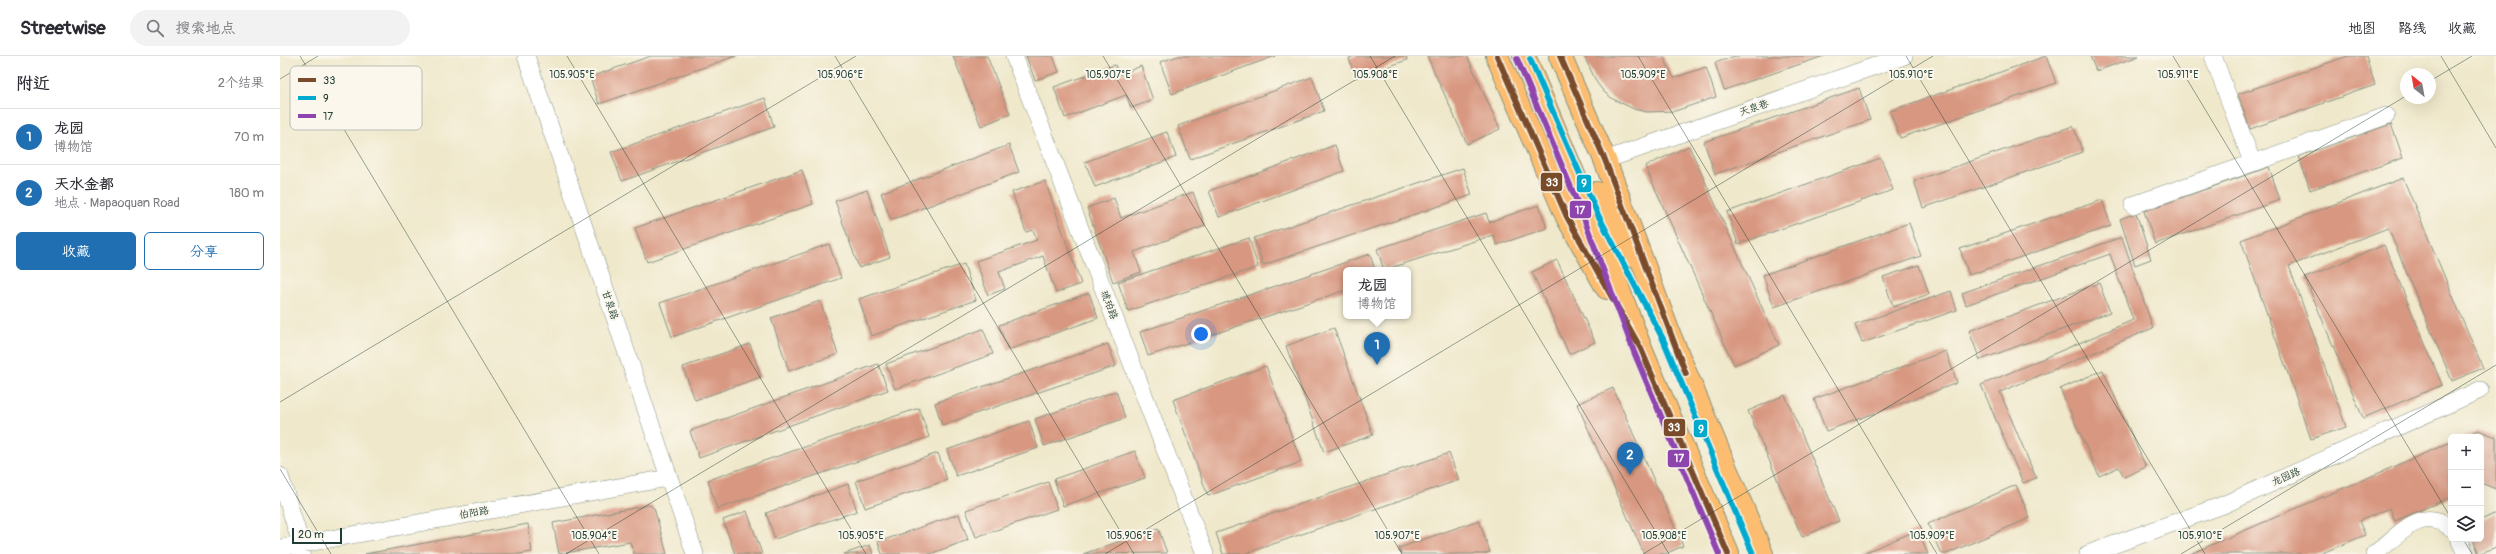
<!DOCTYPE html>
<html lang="zh">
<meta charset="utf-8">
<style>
body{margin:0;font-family:Pangolin,"LXGW WenKai TC",sans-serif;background:#f2f2f3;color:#2b2b33}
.controls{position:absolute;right:12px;bottom:12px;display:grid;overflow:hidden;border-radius:6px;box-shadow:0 4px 16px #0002}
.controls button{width:36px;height:36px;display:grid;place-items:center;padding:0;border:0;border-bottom:1px solid #e1e1e2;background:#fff;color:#2b2b33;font:20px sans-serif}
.compass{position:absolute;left:2120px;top:12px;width:36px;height:36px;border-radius:50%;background:#fff;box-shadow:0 4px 16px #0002;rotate:329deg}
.scale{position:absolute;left:12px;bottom:10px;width:50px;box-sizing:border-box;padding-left:4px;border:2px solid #1f3d34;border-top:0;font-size:11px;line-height:14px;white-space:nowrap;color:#1f3d34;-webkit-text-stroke:3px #fbf7ec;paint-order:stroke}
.you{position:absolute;left:921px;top:278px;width:14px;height:14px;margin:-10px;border:3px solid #fff;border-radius:50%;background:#1a73e8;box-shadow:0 0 0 6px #1a73e833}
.badge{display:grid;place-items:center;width:26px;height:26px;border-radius:50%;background:#1f6fb2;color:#fff;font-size:13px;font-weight:700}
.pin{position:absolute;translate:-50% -33px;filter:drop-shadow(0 1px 2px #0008)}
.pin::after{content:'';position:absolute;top:21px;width:14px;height:12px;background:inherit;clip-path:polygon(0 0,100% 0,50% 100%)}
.popup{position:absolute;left:1063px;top:211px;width:68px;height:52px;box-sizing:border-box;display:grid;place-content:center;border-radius:6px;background:#fff;filter:drop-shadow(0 1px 3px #0005);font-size:13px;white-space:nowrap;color:#7c7c81}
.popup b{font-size:15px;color:#2b2b33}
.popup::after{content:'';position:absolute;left:50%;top:100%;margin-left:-8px;border:8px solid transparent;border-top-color:#fff}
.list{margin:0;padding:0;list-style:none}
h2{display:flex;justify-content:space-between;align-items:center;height:52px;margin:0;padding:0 16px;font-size:17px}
h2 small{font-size:13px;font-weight:400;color:#7c7c81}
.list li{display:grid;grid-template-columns:26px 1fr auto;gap:12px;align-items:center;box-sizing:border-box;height:56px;padding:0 16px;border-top:1px solid #e1e1e2}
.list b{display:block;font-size:15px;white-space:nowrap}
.list p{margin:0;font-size:13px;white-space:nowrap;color:#7c7c81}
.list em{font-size:13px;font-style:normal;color:#7c7c81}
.actions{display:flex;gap:8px;padding:12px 16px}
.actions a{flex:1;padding:9px 0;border:1px solid #1f6fb2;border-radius:6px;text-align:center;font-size:14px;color:#1f6fb2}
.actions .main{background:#1f6fb2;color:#fff}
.icon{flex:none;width:22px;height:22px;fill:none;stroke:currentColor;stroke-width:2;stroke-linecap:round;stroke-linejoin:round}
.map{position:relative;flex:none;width:2216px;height:498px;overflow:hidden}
header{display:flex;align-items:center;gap:24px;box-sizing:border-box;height:56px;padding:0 20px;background:#fff;border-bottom:1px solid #e1e1e2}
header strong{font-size:19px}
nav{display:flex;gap:22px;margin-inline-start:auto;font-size:14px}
.search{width:280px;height:36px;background:#f2f2f3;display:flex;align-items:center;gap:10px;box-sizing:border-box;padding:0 14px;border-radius:22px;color:#7c7c81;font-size:15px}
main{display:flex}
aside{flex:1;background:#fff}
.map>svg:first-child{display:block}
.building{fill:#d89780}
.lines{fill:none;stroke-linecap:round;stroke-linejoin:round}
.street-casing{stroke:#879280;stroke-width:18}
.primary-casing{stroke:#879280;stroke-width:24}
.street{stroke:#fff;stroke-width:17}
.primary{stroke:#fcbd6f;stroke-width:22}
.bus-1-casing{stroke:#fbf7ec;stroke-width:9}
.bus-2-casing{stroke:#fbf7ec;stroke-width:9}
.bus-3-casing{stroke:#fbf7ec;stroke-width:9}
.bus-1{stroke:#7a4b2a;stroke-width:6}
.bus-2{stroke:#00a9ce;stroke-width:6}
.bus-3{stroke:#8e44ad;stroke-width:6}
.ticks{fill:none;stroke:#1f3d34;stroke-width:1;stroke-opacity:0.45}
.labels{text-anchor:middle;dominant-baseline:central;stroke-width:4;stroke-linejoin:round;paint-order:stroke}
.street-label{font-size:10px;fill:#1f3d34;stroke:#fbf7ec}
.key{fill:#fbf7ec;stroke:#b9bfb5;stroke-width:1}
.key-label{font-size:11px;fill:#1f3d34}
.ticks-label{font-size:10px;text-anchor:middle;fill:#1f3d34;stroke:#fbf7ec;stroke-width:4;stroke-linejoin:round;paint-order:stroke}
.line-badge{stroke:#fbf7ec;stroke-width:1.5}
.badge-label{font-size:11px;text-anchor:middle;font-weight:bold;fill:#fff}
</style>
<header>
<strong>Streetwise</strong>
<div class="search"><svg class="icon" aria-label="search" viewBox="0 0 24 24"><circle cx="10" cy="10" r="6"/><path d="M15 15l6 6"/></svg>搜索地点</div>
<nav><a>地图</a><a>路线</a><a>收藏</a></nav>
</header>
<main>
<aside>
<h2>附近<small>2个结果</small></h2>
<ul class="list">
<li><span class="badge">1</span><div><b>龙园</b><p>博物馆</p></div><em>70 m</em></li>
<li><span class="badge">2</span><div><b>天水金都</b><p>地点 · Mapaoquan Road</p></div><em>180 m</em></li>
</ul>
<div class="actions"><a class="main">收藏</a><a>分享</a></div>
</aside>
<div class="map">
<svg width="2216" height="498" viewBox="0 0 2216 498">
<rect width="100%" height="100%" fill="#fbf7ec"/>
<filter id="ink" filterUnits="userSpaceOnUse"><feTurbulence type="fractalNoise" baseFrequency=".025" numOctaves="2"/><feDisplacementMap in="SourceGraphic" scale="8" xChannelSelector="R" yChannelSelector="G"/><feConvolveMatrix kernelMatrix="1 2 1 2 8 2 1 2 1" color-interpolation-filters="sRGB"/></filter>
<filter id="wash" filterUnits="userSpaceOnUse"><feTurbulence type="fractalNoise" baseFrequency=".012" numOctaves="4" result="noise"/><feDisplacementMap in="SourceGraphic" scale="16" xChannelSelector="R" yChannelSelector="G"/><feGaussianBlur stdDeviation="0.9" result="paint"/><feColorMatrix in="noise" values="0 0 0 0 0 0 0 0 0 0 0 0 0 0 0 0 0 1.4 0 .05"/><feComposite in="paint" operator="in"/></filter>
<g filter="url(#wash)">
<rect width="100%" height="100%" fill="#efe8cb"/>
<g id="blocks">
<path class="building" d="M371,0H456L319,48L310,21Z
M673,0H707L730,58L701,70Z
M746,0H773L779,16L755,24Z
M898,0H995L892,38L880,6Z
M1075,0H1126L1127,4L1075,22L1069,2Z
M1147,0H1187L1220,73L1187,88Z
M1304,0H1383L1394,22L1426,11L1436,41L1395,55L1367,56L1354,53L1333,43L1324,36L1317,27Z
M1455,0H1544L1444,34L1435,7Z
M1766,0L1776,27L1620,82L1610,55Z
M1810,0H1859L1816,15Z
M2068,0H2086L2095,29L1970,73L1958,38Z
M835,9L839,19L861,10L873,44L851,52L846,39L785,62L774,31Z
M1032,21L1044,55L910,103L898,70Z
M1579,32L1590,64L1435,118L1424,86Z
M485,42L494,71L342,125L331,96Z
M2111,68L2123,102L2030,134L2019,100Z
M1793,70L1803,96L1643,152L1634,125Z
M887,76L896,101L815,131L805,106Z
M729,89L739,116L611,164L601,137Z
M1055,89L1064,115L939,161L929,135Z
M1409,90L1499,289L1454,309L1365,110Z
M1601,102L1613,134L1458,188L1447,156Z
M1989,111L2000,144L1875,188L1864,155Z
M1183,112L1192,139L983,209L974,182Z
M522,114L533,148L367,206L355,172Z
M2123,122L2203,312L2172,325L2108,172L2009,210L2066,371L2031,383L1961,184Z
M765,125L801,228L776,237L763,200L719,216L725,233L708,239L696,205L757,184L753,174L746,176L732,136Z
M587,134L610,201L579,212L555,145Z
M913,136L925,170L854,196L861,216L833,226L807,152L834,142L841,162Z
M1822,144L1831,170L1689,219L1680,193Z
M1259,149L1267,172L1217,189L1213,179L1104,214L1097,193L1206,157L1209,166Z
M1856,157L1871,203L1855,209L1840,163Z
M1629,167L1641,200L1494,251L1483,219Z
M1842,181L1873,272L1720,336L1756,422L1743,427L1701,329L1853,264L1830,198L1686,249L1682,237Z
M969,182L978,211L848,255L838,226Z
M549,188L561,222L392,281L380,247Z
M2104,189L2162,329L2083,362L2025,222Z
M1090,198L1095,214H1066V234L868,300L860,276Z
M1277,204L1315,286L1289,298L1252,216Z
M684,208L696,244L591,280L579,243Z
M1639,209L1649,238L1613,251L1603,221Z
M1819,227L1830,256L1700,304L1689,275Z
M1671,235L1677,254L1582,287L1575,269Z
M809,237L818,262L728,294L719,269Z
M540,245L558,298L509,315L491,262Z
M1054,272L1093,379L1044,396L1006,290Z
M703,273L713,298L615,333L606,308Z
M470,288L481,321L415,344L403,311Z
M828,288L836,310L662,369L655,347Z
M1666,295L1677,327L1546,375L1534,343Z
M598,308L608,334L419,402L410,375Z
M986,310L1021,406L928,440L893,344Z
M1823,314L1866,411L1844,421L1839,411L1819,420L1780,333Z
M1333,332L1403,490L1385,498H1364L1297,348Z
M836,335L845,362L764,390L755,363Z
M1505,339L1559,465L1522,481L1468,355Z
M639,352L649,381L437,453L428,424Z
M749,365L758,392L676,420L667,394Z
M2198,374L2216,381V433L2201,427V381H2182Z
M2171,386V441L2115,465L2110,452L2079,465L2085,479L2040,498H1910Z
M855,395L865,422L783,450L774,423Z
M658,397L667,424L585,452L576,425Z
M1169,397L1179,424L964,498H943L936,477Z
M768,426L777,453L696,481L686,454Z
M568,428L577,455L495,483L486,457Z
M1736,429L1750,462L1666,498H1661L1648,468Z
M370,449L374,452L387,498H354L350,486L279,498L273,467Z
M467,455L482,498H455L443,464Z
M2216,457V491L2199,498L2193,483H2201V464Z
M679,458L688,484L650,498H602L598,486Z
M1199,464L1210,496L1204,498H1121L1119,492Z
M248,468L252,496L239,498H85Z
M878,472L887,497L803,498Z
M1638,474L1648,498H1581Z
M590,489L593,498H564Z"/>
</g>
</g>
<g filter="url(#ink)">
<use href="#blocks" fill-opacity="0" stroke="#879280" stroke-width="1"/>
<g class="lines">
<g class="street-casing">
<path id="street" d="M246,0L415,498
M734,0L925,498
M1933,0L1972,106
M1325,104L1624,0
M1853,149L2106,60
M0,420L21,488L22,498
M2179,483L2186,498
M0,492L388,422
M1808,498L1943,449L2200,334
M2094,498C2118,481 2140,448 2171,472"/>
</g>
<g class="primary-casing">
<path id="primary" d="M1217,0L1287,161L1327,232
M1244,0L1310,157L1361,293L1448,498
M1280,0L1325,104L1390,280L1482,498
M1317,137L1348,200"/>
</g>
<use href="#street" class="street"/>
<use href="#primary" class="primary"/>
<g class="bus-1-casing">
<path id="bus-1" d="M1217,0L1287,161L1361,293L1448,498
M1280,0L1325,104L1406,318"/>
</g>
<g class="bus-2-casing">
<path id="bus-2" d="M1250,3L1317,157L1383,283L1473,498"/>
</g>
<g class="bus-3-casing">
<path id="bus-3" d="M1237,3L1303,160L1354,296L1439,498"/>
</g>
<use href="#bus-1" class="bus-1"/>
<use href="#bus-2" class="bus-2"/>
<use href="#bus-3" class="bus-3"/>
</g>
</g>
<path class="ticks" d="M20,0L319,498M287,0L586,498M555,0L854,498M823,0L1122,498M1090,0L1389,498M1358,0L1657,498M1626,0L1925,498M1893,0L2171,462M2161,0L2216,92M0,23L38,0M2150,25L2192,0M0,346L576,0M0,413L51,498M2183,483L2192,498M286,498L1115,0M825,498L1653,0M1363,498L2126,40M1901,498L2216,309"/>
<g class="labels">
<g class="street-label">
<text transform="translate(1474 52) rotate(-19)">天泉巷</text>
<text transform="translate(330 249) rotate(71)">甘泉路</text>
<text transform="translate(829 249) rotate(69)">琥珀路</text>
<text transform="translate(2006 421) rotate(-24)">龙园路</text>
<text transform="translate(194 457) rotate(-10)">伯阳路</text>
</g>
</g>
<rect x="10" y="10" width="132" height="64" rx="6" class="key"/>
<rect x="18" y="22" width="18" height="4" fill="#7a4b2a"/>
<rect x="18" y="40" width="18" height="4" fill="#00a9ce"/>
<rect x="18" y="58" width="18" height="4" fill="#8e44ad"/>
<g class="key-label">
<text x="43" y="28">33</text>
<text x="43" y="46">9</text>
<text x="43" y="64">17</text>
</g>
<g class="ticks-label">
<text x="292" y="22">105.905°E</text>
<text x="560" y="22">105.906°E</text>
<text x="828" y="22">105.907°E</text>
<text x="1095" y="22">105.908°E</text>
<text x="1363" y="22">105.909°E</text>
<text x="1631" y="22">105.910°E</text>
<text x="1898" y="22">105.911°E</text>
<text x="314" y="483">105.904°E</text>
<text x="581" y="483">105.905°E</text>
<text x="849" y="483">105.906°E</text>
<text x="1117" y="483">105.907°E</text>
<text x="1384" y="483">105.908°E</text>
<text x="1652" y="483">105.909°E</text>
<text x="1920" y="483">105.910°E</text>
</g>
<g class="line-badge">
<rect x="1260" y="116" width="23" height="20" rx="4" fill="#7a4b2a"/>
<rect x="1296" y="118" width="16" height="19" rx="4" fill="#00a9ce"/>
<rect x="1289" y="144" width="23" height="19" rx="4" fill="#8e44ad"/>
<rect x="1383" y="362" width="23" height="19" rx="4" fill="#7a4b2a"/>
<rect x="1413" y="363" width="15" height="19" rx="4" fill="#00a9ce"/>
<rect x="1387" y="393" width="23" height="19" rx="4" fill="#8e44ad"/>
</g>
<g class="badge-label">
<text x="1272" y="130">33</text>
<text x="1304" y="131">9</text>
<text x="1300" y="158">17</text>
<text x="1394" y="375">33</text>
<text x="1421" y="377">9</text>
<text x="1399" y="406">17</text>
</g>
</svg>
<div class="controls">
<button>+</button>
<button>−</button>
<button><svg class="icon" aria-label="layers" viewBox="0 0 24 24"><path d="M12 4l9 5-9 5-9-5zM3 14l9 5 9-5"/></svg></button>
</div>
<svg class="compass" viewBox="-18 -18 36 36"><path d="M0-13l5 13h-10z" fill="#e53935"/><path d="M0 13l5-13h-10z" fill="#7c7c81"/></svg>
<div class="scale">20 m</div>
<div class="you"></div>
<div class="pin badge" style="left:1097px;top:309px">1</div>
<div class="popup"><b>龙园</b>博物馆</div>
<div class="pin badge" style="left:1350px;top:419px">2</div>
</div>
</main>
